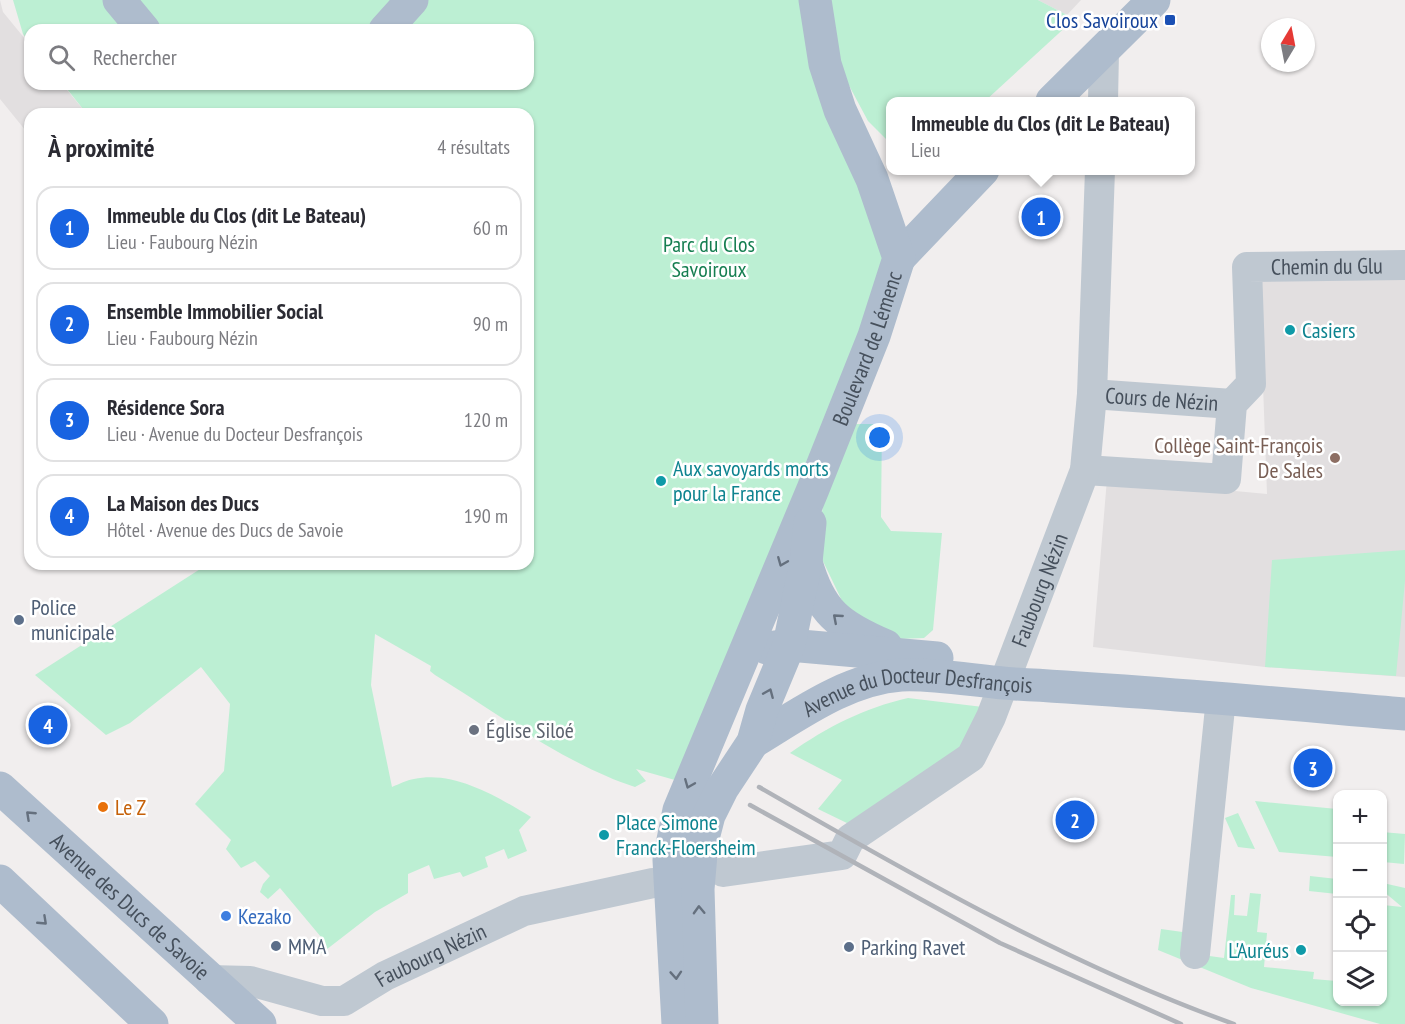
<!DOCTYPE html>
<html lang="fr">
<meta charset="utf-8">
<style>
body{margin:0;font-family:"PT Sans Narrow",sans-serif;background:#f2f2f3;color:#2b2b33}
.controls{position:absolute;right:18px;bottom:18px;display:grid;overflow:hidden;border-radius:12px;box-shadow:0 2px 4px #0004}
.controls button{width:54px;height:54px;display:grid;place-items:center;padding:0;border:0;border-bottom:2px solid #e1e1e2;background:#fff;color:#2b2b33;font:30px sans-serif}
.compass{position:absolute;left:1261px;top:18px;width:54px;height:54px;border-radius:50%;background:#fff;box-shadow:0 2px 4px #0004;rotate:10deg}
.you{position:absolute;left:880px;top:438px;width:21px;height:21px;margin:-15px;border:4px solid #fff;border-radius:50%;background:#1a73e8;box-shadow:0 0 0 9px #1a73e833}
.badge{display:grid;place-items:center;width:39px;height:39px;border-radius:50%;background:#1863e1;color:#fff;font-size:20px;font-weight:700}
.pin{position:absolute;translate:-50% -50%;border:3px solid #fff;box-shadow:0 2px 6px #0006}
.popup{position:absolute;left:886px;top:97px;width:309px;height:78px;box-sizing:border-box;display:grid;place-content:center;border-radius:12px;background:#fff;filter:drop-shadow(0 2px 4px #0005);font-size:20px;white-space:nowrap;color:#7c7c81}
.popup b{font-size:22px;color:#2b2b33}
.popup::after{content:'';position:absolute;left:50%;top:100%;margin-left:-12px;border:12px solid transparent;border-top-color:#fff}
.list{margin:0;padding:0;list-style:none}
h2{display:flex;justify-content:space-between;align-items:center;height:78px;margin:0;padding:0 24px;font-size:26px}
h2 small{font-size:20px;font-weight:400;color:#7c7c81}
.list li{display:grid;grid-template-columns:39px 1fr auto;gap:18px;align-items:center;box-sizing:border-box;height:84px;margin:0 12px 12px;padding:0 12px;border:2px solid #e1e1e2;border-radius:18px}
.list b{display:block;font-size:22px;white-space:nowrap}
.list p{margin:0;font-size:20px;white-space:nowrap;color:#7c7c81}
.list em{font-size:20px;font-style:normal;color:#7c7c81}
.icon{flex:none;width:33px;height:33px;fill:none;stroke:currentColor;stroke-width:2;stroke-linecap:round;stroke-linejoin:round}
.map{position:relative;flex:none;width:1405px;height:1024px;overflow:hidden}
.search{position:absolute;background:#fff;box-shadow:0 2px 4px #0004;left:24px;top:24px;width:510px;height:66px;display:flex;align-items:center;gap:15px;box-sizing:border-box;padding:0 21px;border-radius:18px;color:#7c7c81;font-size:22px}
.panel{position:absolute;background:#fff;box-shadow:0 2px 4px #0004;left:24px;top:108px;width:510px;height:462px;border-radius:18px}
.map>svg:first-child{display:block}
.education{fill:#e2dfe0}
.green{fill:#bcefd3}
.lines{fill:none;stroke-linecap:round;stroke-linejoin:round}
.minor{stroke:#bfc8d1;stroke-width:30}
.major{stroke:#aebccd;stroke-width:33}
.rail{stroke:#b0b3b9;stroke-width:4.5}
.oneway{stroke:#65707e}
.transit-dot{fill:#1a4fb4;stroke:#fff;stroke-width:2}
.culture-dot{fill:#0f9aa8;stroke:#fff;stroke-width:2}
.education-dot{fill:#8d6e63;stroke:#fff;stroke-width:2}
.service-dot{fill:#5c6f8a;stroke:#fff;stroke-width:2}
.worship-dot{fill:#6b7280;stroke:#fff;stroke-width:2}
.food-dot{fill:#e8710a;stroke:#fff;stroke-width:2}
.shop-dot{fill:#3f7fe0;stroke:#fff;stroke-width:2}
.labels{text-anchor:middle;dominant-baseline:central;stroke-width:5;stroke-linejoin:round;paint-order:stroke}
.transit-label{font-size:22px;fill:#164399;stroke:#fff;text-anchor:end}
.park-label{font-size:22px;fill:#167e51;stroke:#fff}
.street-label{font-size:22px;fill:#46505c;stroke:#fff}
.culture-label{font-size:22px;fill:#0d838f;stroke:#fff;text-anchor:start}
.education-label{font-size:22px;fill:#785e54;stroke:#fff;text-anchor:end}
.service-label{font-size:22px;fill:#4e5e75;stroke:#fff;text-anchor:start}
.worship-label{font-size:22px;fill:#5b616d;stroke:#fff;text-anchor:start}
.food-label{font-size:22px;fill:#c56008;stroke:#fff;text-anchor:start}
.shop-label{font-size:22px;fill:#366cbe;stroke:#fff;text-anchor:start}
</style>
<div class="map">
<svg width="1405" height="1024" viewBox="0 0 1405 1024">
<rect width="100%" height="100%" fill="#f1eeee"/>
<path class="education" d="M0,0L3,12L30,45V84H62L87,114H30V136L0,99Z
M1038,0H1081L1067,15Z
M1405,274V677L1265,667L1093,647L1107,479L1267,494L1259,276Z"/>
<path class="green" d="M13,0H815L899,258L689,784L636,769L646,781L635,787C569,766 495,712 435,675L430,671L431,666L375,634L371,685L392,787C399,784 407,780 414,779C454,770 498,797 531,817L519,830L527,851L508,859L504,849L485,857L488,867L463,877L460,872L434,879L429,865L408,874V893L375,912L322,953L309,945L321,937L280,888L268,899L260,892L263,884L270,876L255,861L241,868L226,849L231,840L195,804L224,771L230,704L201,667L130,723L106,735L35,675L208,564H528V114H87L63,84H528V30H30V43L23,34Z
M825,0H1038L1067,15L1070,23L985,101H891V144L868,121L837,63Z
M855,424H882L881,517L891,531L942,533L933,630L924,638L897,639L844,605L821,557L819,530L825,494Z
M1405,550V581L1396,676L1265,667L1272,560Z
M908,698L983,707L959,752L851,825L818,809L842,780L790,753C827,727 864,708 908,698Z
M1255,801L1337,809V857L1279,852Z
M1238,813L1255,849L1238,847L1225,818Z
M1382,832L1405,834L1404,864L1383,862Z
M1310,876L1337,879V894L1309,891Z
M1383,883L1405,888V1024H1380L1251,988L1158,950L1161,929L1197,934L1195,954L1224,958L1231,895H1235L1234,915L1247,916L1250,893L1261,894L1257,932L1267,933L1264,967L1314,972L1313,979L1337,981L1338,1002H1382L1383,905L1402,907L1383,891Z"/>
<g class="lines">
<g class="minor">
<path d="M1103,101L1104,52"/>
<path id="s1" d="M1092,394L1232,404"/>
<path id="s2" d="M1085,470L1226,479L1232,404L1251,384L1247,267L1405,265"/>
<path id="s3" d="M723,872L842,855L850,839L971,757L991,717L1085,470L1092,394L1100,170"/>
<path d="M1195,954L1221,698"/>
<path id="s4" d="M209,980L250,981L322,1001H344L385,976L524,911L653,883"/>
</g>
<g class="major">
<path d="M119,0L144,30"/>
<path d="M385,30L412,0"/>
<path d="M1052,101L1154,0"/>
<path d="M899,258L983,170"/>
<path d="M806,562C820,612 839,626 886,646"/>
<path d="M767,648L789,645L937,658"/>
<path id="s5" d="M753,742C798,715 846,679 901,675C934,673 980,682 1015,684C1145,691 1275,703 1405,714"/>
<path id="s6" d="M0,788L260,1024"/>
<path d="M0,881L152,1024"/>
<path id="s7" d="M678,1024L669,860L679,810L813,489L874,336L899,258L872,179L840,110L825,64L815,0"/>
<path d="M702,1024L698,889L702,842L709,815L722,789L753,742L762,710L789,645L806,562L810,523"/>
</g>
<path class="rail" d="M759,787C912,875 1067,964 1234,1024
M750,805L1000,943L1181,1024"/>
</g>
<defs><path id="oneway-chevron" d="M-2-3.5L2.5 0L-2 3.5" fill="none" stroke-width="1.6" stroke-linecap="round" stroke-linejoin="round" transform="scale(1.5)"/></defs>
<g class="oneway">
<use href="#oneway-chevron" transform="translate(782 562) rotate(112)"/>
<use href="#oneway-chevron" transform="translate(837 618) rotate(-139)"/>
<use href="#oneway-chevron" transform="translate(769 693) rotate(-67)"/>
<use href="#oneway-chevron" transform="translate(689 784) rotate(112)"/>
<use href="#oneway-chevron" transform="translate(30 815) rotate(-137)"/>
<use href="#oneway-chevron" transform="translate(699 910) rotate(-92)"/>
<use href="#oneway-chevron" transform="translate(43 921) rotate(43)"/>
<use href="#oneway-chevron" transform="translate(676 975) rotate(86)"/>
</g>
<rect class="transit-dot" x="1164" y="14" width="12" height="12" rx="3"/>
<g class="culture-dot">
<circle cx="1290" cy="330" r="6"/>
<circle cx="661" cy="481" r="6"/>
<circle cx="604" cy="835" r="6"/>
<circle cx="1301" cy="950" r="6"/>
</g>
<circle class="education-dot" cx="1335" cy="458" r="6"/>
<g class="service-dot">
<circle cx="19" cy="620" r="6"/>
<circle cx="276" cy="946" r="6"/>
<circle cx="849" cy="947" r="6"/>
</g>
<circle class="worship-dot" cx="474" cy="730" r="6"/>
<circle class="food-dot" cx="103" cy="807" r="6"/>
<circle class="shop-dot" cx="226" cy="916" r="6"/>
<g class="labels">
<g class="transit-label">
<text x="1158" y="20">Clos Savoiroux</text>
</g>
<g class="park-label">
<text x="709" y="244">Parc du Clos<tspan x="709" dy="25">Savoiroux</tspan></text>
</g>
<g class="street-label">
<text stroke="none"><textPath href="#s2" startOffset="441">Chemin du Glu</textPath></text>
<text stroke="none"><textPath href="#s7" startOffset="714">Boulevard de Lémenc</textPath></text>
<text stroke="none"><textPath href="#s1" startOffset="70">Cours de Nézin</textPath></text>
<text stroke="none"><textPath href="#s3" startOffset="465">Faubourg Nézin</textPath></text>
<text stroke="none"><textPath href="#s5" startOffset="178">Avenue du Docteur Desfrançois</textPath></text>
<text stroke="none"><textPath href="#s6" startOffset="176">Avenue des Ducs de Savoie</textPath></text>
<text stroke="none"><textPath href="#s4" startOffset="236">Faubourg Nézin</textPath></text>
</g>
<g class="culture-label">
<text x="1302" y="330">Casiers</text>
<text x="673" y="468">Aux savoyards morts<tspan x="673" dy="25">pour la France</tspan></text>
<text x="616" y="822">Place Simone<tspan x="616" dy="25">Franck-Floersheim</tspan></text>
<text x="1289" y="950" text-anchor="end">L'Auréus</text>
</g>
<g class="education-label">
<text x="1323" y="445">Collège Saint-François<tspan x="1323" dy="25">De Sales</tspan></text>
</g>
<g class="service-label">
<text x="31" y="607">Police<tspan x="31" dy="25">municipale</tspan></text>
<text x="288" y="946">MMA</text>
<text x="861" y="947">Parking Ravet</text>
</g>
<g class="worship-label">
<text x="486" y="730">Église Siloé</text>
</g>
<g class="food-label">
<text x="115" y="807">Le Z</text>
</g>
<g class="shop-label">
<text x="238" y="916">Kezako</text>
</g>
</g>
</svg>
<div class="controls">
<button>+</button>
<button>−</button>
<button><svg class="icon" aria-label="locate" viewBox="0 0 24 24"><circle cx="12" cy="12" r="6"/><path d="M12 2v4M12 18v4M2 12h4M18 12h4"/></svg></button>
<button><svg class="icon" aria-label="layers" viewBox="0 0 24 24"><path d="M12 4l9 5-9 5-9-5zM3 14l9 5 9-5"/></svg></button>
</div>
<svg class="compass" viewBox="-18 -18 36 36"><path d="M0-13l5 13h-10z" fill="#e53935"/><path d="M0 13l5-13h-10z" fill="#7c7c81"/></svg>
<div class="you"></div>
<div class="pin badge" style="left:1041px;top:217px">1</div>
<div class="popup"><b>Immeuble du Clos (dit Le Bateau)</b>Lieu</div>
<div class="pin badge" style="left:1075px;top:820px">2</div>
<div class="pin badge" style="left:1313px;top:768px">3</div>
<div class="pin badge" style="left:48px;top:725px">4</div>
<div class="search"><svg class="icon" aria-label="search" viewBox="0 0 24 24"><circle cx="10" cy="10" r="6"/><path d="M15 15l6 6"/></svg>Rechercher</div>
<section class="panel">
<h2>À proximité<small>4 résultats</small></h2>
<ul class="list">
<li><span class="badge">1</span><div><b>Immeuble du Clos (dit Le Bateau)</b><p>Lieu · Faubourg Nézin</p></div><em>60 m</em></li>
<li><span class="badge">2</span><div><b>Ensemble Immobilier Social</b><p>Lieu · Faubourg Nézin</p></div><em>90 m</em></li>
<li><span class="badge">3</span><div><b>Résidence Sora</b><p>Lieu · Avenue du Docteur Desfrançois</p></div><em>120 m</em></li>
<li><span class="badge">4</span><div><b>La Maison des Ducs</b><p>Hôtel · Avenue des Ducs de Savoie</p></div><em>190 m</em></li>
</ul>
</section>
</div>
